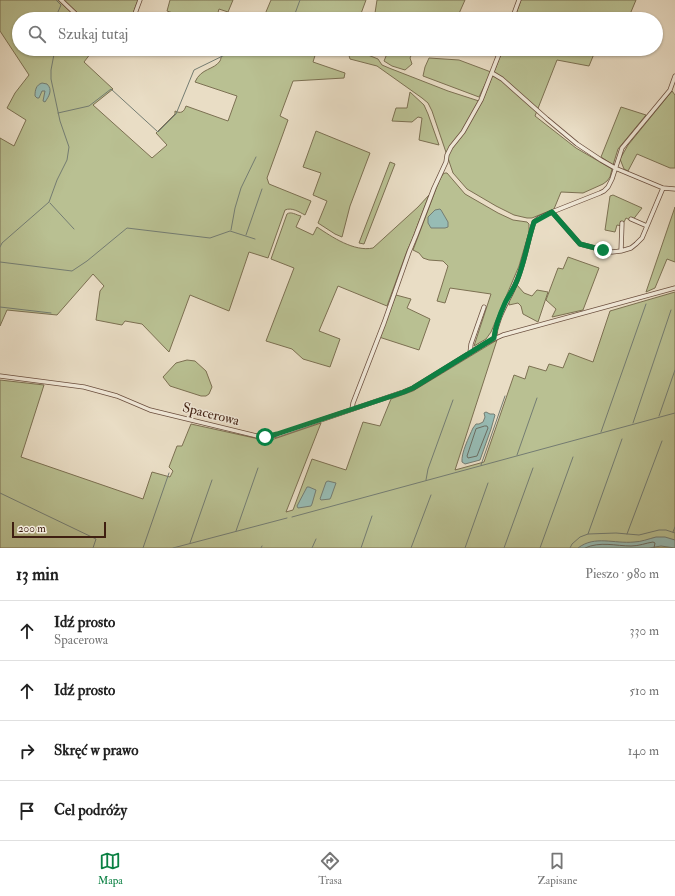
<!DOCTYPE html>
<html lang="pl">
<meta charset="utf-8">
<style>
body{margin:0;font-family:"IM FELL Double Pica",serif;background:#f6f6f6;color:#222}
.scale{position:absolute;left:12px;bottom:10px;width:94px;box-sizing:border-box;padding-left:4px;border:2px solid #3f1f11;border-top:0;font-size:11px;line-height:14px;white-space:nowrap;color:#3f1f11;-webkit-text-stroke:3px #f1e9d9;paint-order:stroke}
.stop{position:absolute;width:12px;height:12px;margin:-9px;border:3px solid #0b8043;border-radius:50%;background:#fff}
.stop.end{background:#0b8043;border-color:#fff;box-shadow:0 1px 4px #0008}
.list{margin:0;padding:0;list-style:none}
h2{display:flex;justify-content:space-between;align-items:center;height:52px;margin:0;padding:0 16px;font-size:17px}
h2 small{font-size:13px;font-weight:400;color:#767676}
.list li{display:grid;grid-template-columns:26px 1fr auto;gap:12px;align-items:center;box-sizing:border-box;height:60px;padding:0 16px;border-top:1px solid #e0e0e0}
.list b{display:block;font-size:15px;white-space:nowrap}
.list p{margin:0;font-size:13px;white-space:nowrap;color:#767676}
.list em{font-size:13px;font-style:normal;color:#767676}
.icon{flex:none;width:22px;height:22px;fill:none;stroke:currentColor;stroke-width:2;stroke-linecap:round;stroke-linejoin:round}
.map{position:relative;flex:none;width:675px;height:548px;overflow:hidden}
.search{position:absolute;background:#fff;box-shadow:0 1px 3px #0004;left:12px;right:12px;top:12px;height:44px;display:flex;align-items:center;gap:10px;box-sizing:border-box;padding:0 14px;border-radius:22px;color:#767676;font-size:15px}
.sheet{height:292px;background:#fff}
nav{display:flex;justify-content:space-around;align-items:center;box-sizing:border-box;height:56px;border-top:1px solid #e0e0e0;background:#fff;font-size:11px;color:#767676}
nav a{display:grid;justify-items:center;gap:2px}
nav .on{color:#0b8043}
.map>svg:first-child{display:block}
.green{fill:#b9c092;stroke:#7c7052}
.water{fill:#97bcb5;stroke:#747d73}
.lines{fill:none;stroke-linecap:round;stroke-linejoin:round}
.shore{stroke:#6b6e63;stroke-width:1}
.stream{stroke:#747d73;stroke-width:1}
.street-casing{stroke:#6a4e3e;stroke-width:5}
.street{stroke:#f1e9d9;stroke-width:3.5}
.route{stroke:#0b8043;stroke-width:5}
.labels{text-anchor:middle;dominant-baseline:central;stroke-width:3;stroke-linejoin:round;paint-order:stroke}
.street-label{font-size:14px;fill:#3f1f11;stroke:#f1e9d9}
</style>
<div class="map">
<svg width="675" height="548" viewBox="0 0 675 548">
<rect width="100%" height="100%" fill="#e9ddc5"/>
<filter id="stains"><feTurbulence type="fractalNoise" baseFrequency=".005" numOctaves="4"/><feColorMatrix values="0 0 0 0 .2 0 0 0 0 .09 0 0 0 0 .02 0 0 0 .5 -.17"/></filter>
<radialGradient id="worn" r=".72"><stop offset=".6" stop-color="#630" stop-opacity="0"/><stop offset="1" stop-color="#630" stop-opacity=".3"/></radialGradient>
<path class="green" d="M0,0H58L78,19H19V49H94L84,62L113,89L93,105L152,158L167,145L156,133L175,114V111C181,114 184,112 186,106L228,121L237,96L195,82C201,68 214,70 220,61C221,59 221,57 222,54L233,49H317L313,62L345,73L344,78L293,81L280,116L288,120L267,178L269,184L311,201L305,215C299,212 292,207 285,210L268,258L249,252L229,311L190,295L169,352L142,324L125,321L122,325L96,320L100,291L104,286L93,274L57,315L7,310L0,326V138L14,146L26,120L7,108L15,93L29,75L0,31Z
M64,0H138L131,19H84Z
M170,0H233L228,12L219,9L216,19H182V16L167,11Z
M271,0H366L359,19H334L329,17L328,19H263Z
M377,0H465L457,18L446,13L444,19H374L375,13Z
M521,0H636L628,19H514Z
M349,49H353L378,59L382,65L389,68L448,91L482,102L503,49H596L589,66L557,60L535,116L576,148L612,169L610,177L607,181L603,184L583,193L561,192L554,209L532,218H527L514,215L496,206L467,189L453,173L432,111L428,103L422,98L377,66L350,59L348,52Z
M389,49H414L410,58L412,64L405,70L392,66L384,61Z
M429,58L459,60L491,72L479,97L423,76L425,67Z
M672,91L675,95V168H670L637,154L628,171L624,169L620,159L628,145Z
M410,92L424,105L428,114L439,145L419,140L422,118L418,117L412,122L392,121L396,108H407Z
M621,107L646,115L618,149L613,165L601,157Z
M316,131L370,153L350,206L342,237L335,234L318,223L327,201L313,195L321,173L303,167Z
M390,162L395,164L364,244L359,243Z
M445,173H447L465,194L498,213L513,220L527,222L529,224V232L519,266L491,332L486,339L474,346L491,294L450,288L445,303L437,301L448,266L443,261L429,260L423,258L419,253L413,250L439,181L443,174Z
M429,195L412,240L407,251L387,306L338,286L319,331L340,339L330,367L303,359L292,349L266,341L294,268L271,259L287,214C291,211 296,215 301,216L296,227L313,235L317,227C332,237 354,252 373,248L418,207Z
M613,195L642,208L632,221L626,218L622,226L617,225L615,232L605,230L610,196Z
M675,207V262L667,259L655,288L646,292Z
M568,257L599,268L583,310L552,317L556,309L546,300L558,268L563,269Z
M517,285L524,293L532,296L537,290L548,292L538,322L523,314L521,306L518,303L509,305V300Z
M675,292V548H0V380L44,385L21,457L143,499L152,472L170,477L173,471L169,467L177,446H182L191,424L268,441L321,423L286,512L293,510L312,459L346,470L363,422L380,426L391,399L413,391L497,340L455,470L484,462L514,375L525,379L529,366L546,371L549,364L563,368L569,353L593,362L610,311Z
M396,295L411,299L407,308L430,319L419,350L379,337Z
M187,360L195,361L206,371L212,387L209,394L206,396H201L170,386L163,377L176,363Z"/>
<path class="water" d="M42,83L47,84C53,90 49,96 45,102L43,101L45,91H42L39,98H37L35,96C35,90 36,85 42,83Z
M440,209L441,210L448,222V227L445,228H431L428,223V217L435,210Z
M486,412L490,414H494L495,415L491,429L480,460L465,464L462,462C461,453 469,437 473,428L476,424H479L483,422L485,417L484,413Z
M328,481L336,483L331,497L330,499L321,500L320,499L326,482Z
M307,487H309L316,490L312,504L311,506L298,508L297,506Z
M656,537H665L675,540V548L661,546L649,548H578C595,535 614,544 634,542C641,542 648,539 656,537Z"/>
<g class="lines">
<path class="shore" d="M485,426H487L488,428L477,456L468,458L467,456L476,429Z
M585,548C600,541 616,546 631,546C639,546 646,543 653,542L655,543L654,548"/>
<path class="stream" d="M56,0L61,5L57,14L58,19
M293,19L300,0
M58,113L89,106L111,89L158,132L176,114L194,70L237,49
M50,203L74,229
M231,230L235,208L241,188L256,157
M246,235L262,189
M0,247L2,243L49,202L57,180L67,160L69,147L60,121L51,79V70L55,49
M0,262L72,271L87,261L127,228L210,238L230,231L255,239
M0,307L51,313
M659,416L675,370
M633,423L671,310
M601,432L646,304
M517,455L537,398
M481,465L505,396
M426,480L428,469L453,400
M0,493L96,539L93,548
M292,517L675,413
M236,531L258,468
M673,532L675,527
M588,534L622,439
M627,534L662,441
M190,543L212,480
M143,548L169,473
M173,548L287,518
M261,548L262,546
M312,548L316,539
M361,548L372,516
M411,548L431,495
M465,548L488,483
M504,548L533,468
M540,548L573,457
M570,548L572,544L580,537L588,534L616,533L639,535L659,530H666L675,533"/>
<g class="street-casing">
<path id="street" d="M61,0L81,19
M133,19L140,0
M512,19L519,0
M113,49L115,51L120,49
M492,73L502,79L547,119L577,144L601,160L615,168L663,188L675,189
M552,212L580,244L603,250L612,252L621,251L631,248L636,244L642,238L663,188
M631,219L647,226
M621,251L622,223
M494,339C497,315 510,299 518,278C525,260 528,240 534,222L539,218L552,212L600,193L604,191L608,187L612,179L622,148L670,90L675,76
M470,353L471,344L484,307
M0,376L84,387L117,396L150,410L257,436H270L277,435L403,392L413,388L486,343L494,339L503,335L675,288
M352,409L353,403L384,323L409,252L416,235L434,188L446,162L447,155L451,147L463,132L481,100L501,49"/>
</g>
<use href="#street" class="street"/>
</g>
<g class="lines">
<path class="route" d="M265,437L277,434L404,392L413,388L494,338C495,327 500,314 505,303C509,295 515,287 518,278C525,260 528,240 534,222L552,212L580,244L603,250"/>
</g>
<g class="labels">
<g class="street-label">
<text transform="translate(211 414) rotate(14)">Spacerowa</text>
</g>
</g>
<rect width="100%" height="100%" filter="url(#stains)"/>
<rect width="100%" height="100%" fill="url(#worn)"/>
</svg>
<div class="scale">200 m</div>
<div class="stop" style="left:265px;top:437px"></div>
<div class="stop end" style="left:603px;top:250px"></div>
<div class="search"><svg class="icon" aria-label="search" viewBox="0 0 24 24"><circle cx="10" cy="10" r="6"/><path d="M15 15l6 6"/></svg>Szukaj tutaj</div>
</div>
<section class="sheet">
<h2>13 min<small>Pieszo · 980 m</small></h2>
<ul class="list">
<li><svg class="icon" aria-label="ahead" viewBox="0 0 24 24"><path d="M12 20V5M6 11l6-6 6 6"/></svg><div><b>Idź prosto</b><p>Spacerowa</p></div><em>330 m</em></li>
<li><svg class="icon" aria-label="ahead" viewBox="0 0 24 24"><path d="M12 20V5M6 11l6-6 6 6"/></svg><div><b>Idź prosto</b></div><em>510 m</em></li>
<li><svg class="icon" aria-label="right" viewBox="0 0 24 24"><path d="M7 20v-9h11M14 6l5 5-5 5"/></svg><div><b>Skręć w prawo</b></div><em>140 m</em></li>
<li><svg class="icon" aria-label="arrive" viewBox="0 0 24 24"><path d="M6 21V4h12l-3 4 3 4H6"/></svg><div><b>Cel podróży</b></div></li>
</ul>
</section>
<nav>
<a class="on"><svg class="icon" aria-label="map" viewBox="0 0 24 24"><path d="M3 6l6-2 6 2 6-2v14l-6 2-6-2-6 2zM9 4v14M15 6v14"/></svg>Mapa</a>
<a><svg class="icon" aria-label="directions" viewBox="0 0 24 24"><path d="M12 3l9 9-9 9-9-9zM9 14v-3h6M13 9l2 2-2 2"/></svg>Trasa</a>
<a><svg class="icon" aria-label="saved" viewBox="0 0 24 24"><path d="M7 4h10v16l-5-4-5 4z"/></svg>Zapisane</a>
</nav>
